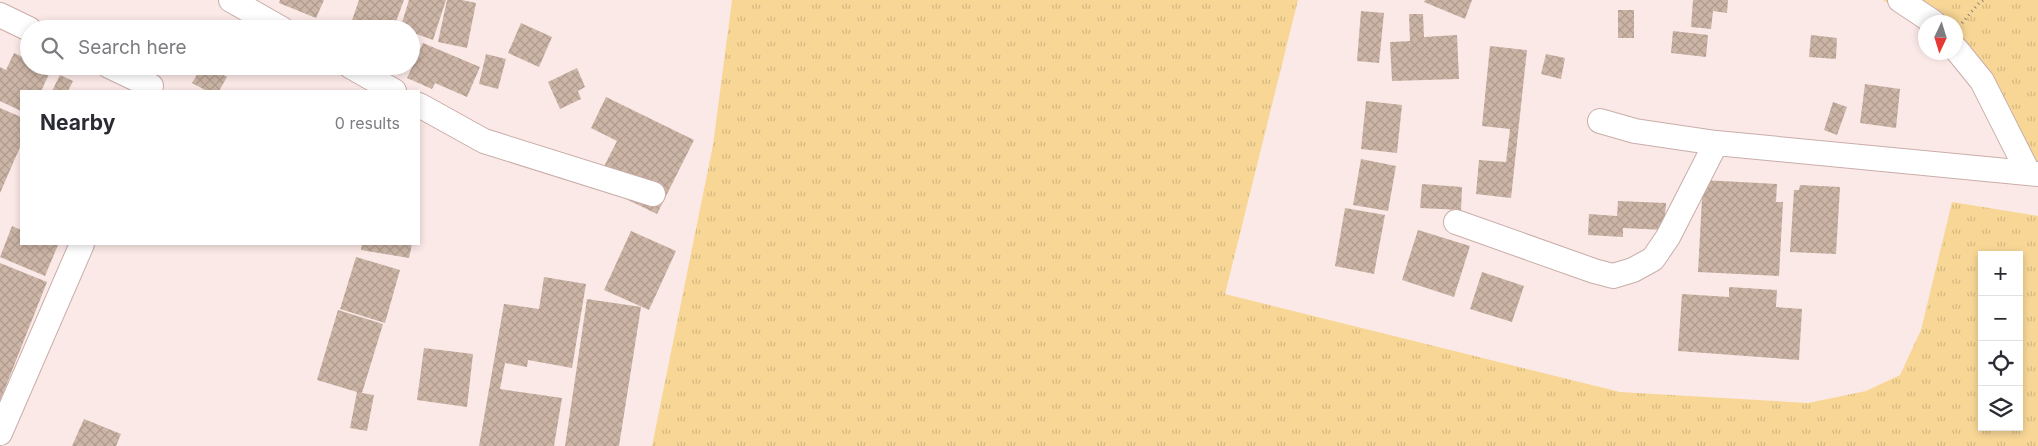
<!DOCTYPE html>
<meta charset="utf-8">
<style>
body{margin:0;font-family:Inter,sans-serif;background:#f2f2f3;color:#2b2b33}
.controls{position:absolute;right:15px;bottom:15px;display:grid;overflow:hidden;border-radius:0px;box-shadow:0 2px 8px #0003}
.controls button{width:45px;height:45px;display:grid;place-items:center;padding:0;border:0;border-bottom:1px solid #e1e1e2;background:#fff;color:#2b2b33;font:25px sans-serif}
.compass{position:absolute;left:1918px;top:15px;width:45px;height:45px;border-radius:50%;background:#fff;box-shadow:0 2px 8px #0003;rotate:184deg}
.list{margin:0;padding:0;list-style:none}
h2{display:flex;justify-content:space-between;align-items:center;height:65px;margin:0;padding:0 20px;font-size:21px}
h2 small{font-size:16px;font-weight:400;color:#7c7c81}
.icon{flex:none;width:28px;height:28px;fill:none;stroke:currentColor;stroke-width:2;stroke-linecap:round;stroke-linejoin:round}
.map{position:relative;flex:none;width:2038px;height:446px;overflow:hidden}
.search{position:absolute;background:#fff;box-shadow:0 2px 8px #0003;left:20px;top:20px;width:400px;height:55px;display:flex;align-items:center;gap:12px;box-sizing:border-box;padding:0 18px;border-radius:28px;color:#7c7c81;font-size:19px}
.panel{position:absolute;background:#fff;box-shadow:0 2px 8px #0003;left:20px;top:90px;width:400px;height:155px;border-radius:0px}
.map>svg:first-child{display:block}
.grass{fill:url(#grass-tufts);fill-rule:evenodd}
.building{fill:url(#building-cross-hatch)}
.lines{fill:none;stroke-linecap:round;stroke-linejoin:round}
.minor-casing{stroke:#c9ada9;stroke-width:26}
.path{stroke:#8b7d7b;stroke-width:3;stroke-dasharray:1 4;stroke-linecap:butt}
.minor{stroke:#fff;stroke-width:24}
</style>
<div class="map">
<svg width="2038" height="446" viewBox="0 0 2038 446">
<defs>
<pattern id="grass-tufts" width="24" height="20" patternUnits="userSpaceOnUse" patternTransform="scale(1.25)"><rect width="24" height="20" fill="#f8d796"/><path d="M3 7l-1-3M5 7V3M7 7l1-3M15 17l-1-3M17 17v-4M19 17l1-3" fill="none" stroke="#d4b880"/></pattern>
<pattern id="building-cross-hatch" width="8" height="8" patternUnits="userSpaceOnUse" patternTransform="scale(1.25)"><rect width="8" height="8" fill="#ccb5a6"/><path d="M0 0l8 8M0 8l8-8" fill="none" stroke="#af9b8e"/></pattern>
</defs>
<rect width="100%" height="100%" fill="#fbe9e7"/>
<path class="grass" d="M732,0H1298L1225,294L1620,392L1808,403L1866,391L1900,375L1921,330L1952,202L2038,216V446H652L713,145ZM1982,255H2019V427H1982Z
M1883,0H2038V164L2034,163L1988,68L1956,45V22H1926L1925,26Z"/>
<path class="building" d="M280,0H324L316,18L279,3Z
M359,0H404L394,27L384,23L382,29H349Z
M409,0H446L433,40L411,32V29H400Z
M447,0H462L476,3L467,48L438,42Z
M1425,0H1472L1465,19L1424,2Z
M1693,0H1728L1727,13L1713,11L1711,29L1691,27Z
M1618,10H1634V38H1618Z
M1361,11L1384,13L1379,63L1357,61Z
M1409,14H1423L1424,37L1457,35L1459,79L1392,81L1390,42L1410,41Z
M521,23L552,37L539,67L508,53Z
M1673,31L1708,35L1706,57L1671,53Z
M1811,35L1837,38L1836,59L1809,57Z
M423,43L480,67L467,97L435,83L432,89L407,78Z
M1490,46L1527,50L1511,198L1476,194L1479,160L1506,162L1510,129L1482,126Z
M14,53L29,60V66H43L51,70L41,91H21V111L0,101V67L6,70Z
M486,54L506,59L498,89L479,84Z
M1546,54L1565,58L1561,79L1541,74Z
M202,66H207L227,77L219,91H207L192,83Z
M577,68L585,87L578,91L581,99L560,109L548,82Z
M60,75L73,81L68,91H52Z
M1865,84L1900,89L1896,128L1860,123Z
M606,97L694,140L657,214L595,184L617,141L591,128Z
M1366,101L1402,105L1397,153L1361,149Z
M1833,102L1847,107L1837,135L1824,130Z
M0,108L21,117V145L0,193Z
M1361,159L1396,166L1388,211L1353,205Z
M1703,180L1777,184L1776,202H1783L1779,276L1698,272Z
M1422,184L1462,187L1461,210L1420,208Z
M1800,185L1840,187L1836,254L1790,252L1794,190H1799Z
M1618,201L1666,203L1664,230L1623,228V237L1588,235L1589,214L1617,216Z
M1345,208L1385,215L1374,274L1335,266Z
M12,226L21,230V244L58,245L45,276L0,257Z
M1418,230L1470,246L1454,297L1402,280Z
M631,231L676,251L649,310L604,290Z
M362,244H412L409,258L361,250Z
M356,257L400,270L385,323L340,309Z
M0,263L47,282L0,401Z
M1482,272L1524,286L1512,322L1470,309Z
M544,277L586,284L572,368L528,360L527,367L505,363L500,389L562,398L554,446H479L504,304L539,309Z
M1729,287L1777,290L1776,307L1802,309L1799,360L1678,351L1682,294L1729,297Z
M587,299L641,307L619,446H565Z
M338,310L383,324L362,393L374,395L367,431L350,428L357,392L317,380Z
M424,348L473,354L467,407L417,400Z
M84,419L121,434L116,446H72Z"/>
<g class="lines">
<g class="minor-casing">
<path id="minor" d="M231,0L282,29
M1900,0L1933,22
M0,15L29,29
M1956,49L1982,81L2028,172
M109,66L151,86L149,91
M350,66L394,91
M419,105L484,141L653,194
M1600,121L1635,131L1716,143L2038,174
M1456,222L1594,271L1613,276L1633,270L1653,259L1668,237L1716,143
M0,433L82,244"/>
</g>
<path class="path" d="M1962,23L1979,3L1984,0"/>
<use href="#minor" class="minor"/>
</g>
</svg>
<div class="controls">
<button>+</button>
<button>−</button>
<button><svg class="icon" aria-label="locate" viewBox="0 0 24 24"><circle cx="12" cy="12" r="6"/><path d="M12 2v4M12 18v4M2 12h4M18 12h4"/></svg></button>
<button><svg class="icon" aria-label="layers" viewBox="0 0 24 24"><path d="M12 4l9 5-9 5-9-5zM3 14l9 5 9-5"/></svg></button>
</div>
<svg class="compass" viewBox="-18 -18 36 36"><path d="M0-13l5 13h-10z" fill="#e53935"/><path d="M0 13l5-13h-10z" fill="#7c7c81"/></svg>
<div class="search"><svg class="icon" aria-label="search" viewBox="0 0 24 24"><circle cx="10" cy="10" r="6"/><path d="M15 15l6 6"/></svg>Search here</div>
<section class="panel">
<h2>Nearby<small>0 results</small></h2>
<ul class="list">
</ul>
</section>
</div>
